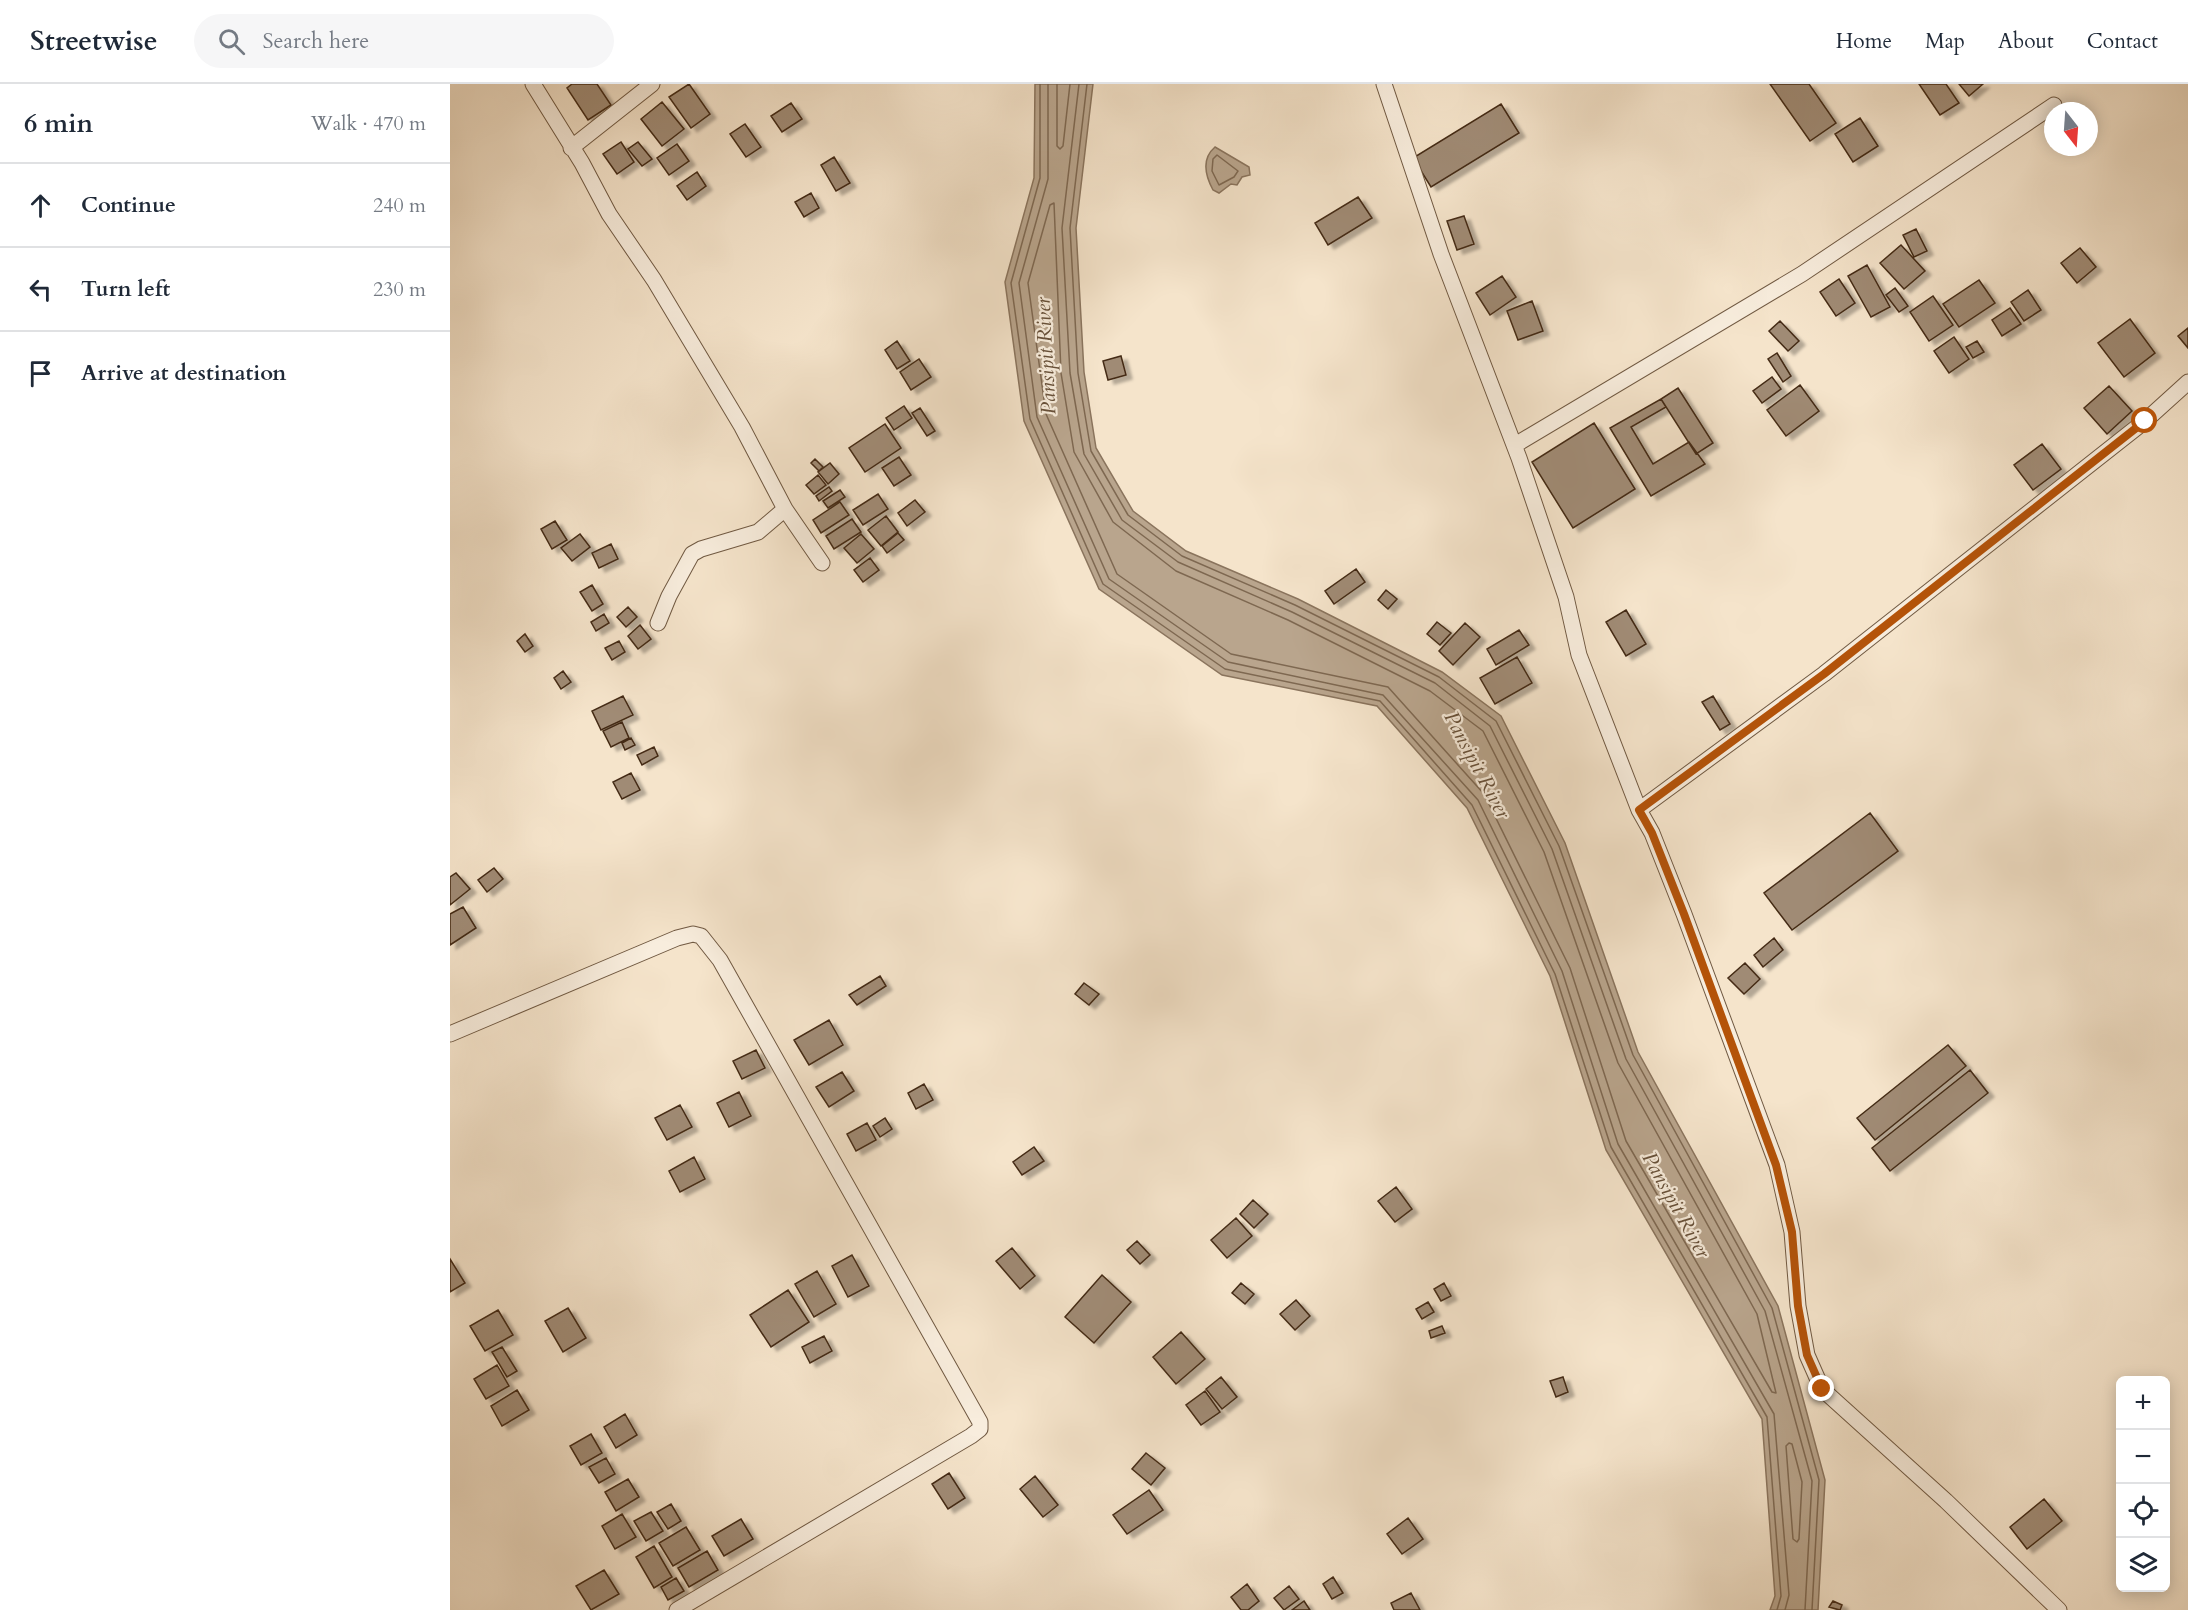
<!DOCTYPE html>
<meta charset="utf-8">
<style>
body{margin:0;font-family:Cardo,serif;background:#f6f6f7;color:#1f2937}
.controls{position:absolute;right:18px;bottom:18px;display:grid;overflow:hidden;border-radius:9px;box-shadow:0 3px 15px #0003}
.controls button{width:54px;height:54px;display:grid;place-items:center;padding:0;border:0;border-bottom:2px solid #e0e1e3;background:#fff;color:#1f2937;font:30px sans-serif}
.compass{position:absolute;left:1594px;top:18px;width:54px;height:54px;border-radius:50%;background:#fff;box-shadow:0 3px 15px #0003;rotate:163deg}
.stop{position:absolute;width:18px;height:18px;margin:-14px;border:4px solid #b45309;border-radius:50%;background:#fff}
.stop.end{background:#b45309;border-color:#fff;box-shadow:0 2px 6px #0008}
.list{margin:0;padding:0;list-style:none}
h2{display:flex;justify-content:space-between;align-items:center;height:78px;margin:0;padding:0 24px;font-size:26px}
h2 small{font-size:20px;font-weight:400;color:#747a83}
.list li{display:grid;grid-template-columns:39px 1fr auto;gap:18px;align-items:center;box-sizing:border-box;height:84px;padding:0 24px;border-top:2px solid #e0e1e3}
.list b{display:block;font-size:22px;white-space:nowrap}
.list em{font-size:20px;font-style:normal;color:#747a83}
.icon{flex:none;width:33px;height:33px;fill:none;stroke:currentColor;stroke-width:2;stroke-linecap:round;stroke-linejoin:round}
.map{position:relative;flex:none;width:1738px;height:1526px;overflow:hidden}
header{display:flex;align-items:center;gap:36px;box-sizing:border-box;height:84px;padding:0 30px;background:#fff;border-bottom:2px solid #e0e1e3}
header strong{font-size:28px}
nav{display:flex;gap:33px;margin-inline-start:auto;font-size:21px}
.search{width:420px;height:54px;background:#f6f6f7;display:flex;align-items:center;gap:15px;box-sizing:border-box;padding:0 21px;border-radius:33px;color:#747a83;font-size:22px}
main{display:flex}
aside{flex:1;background:#fff}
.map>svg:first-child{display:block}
.water{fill:#b9a58d;stroke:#8a745d;stroke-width:1.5}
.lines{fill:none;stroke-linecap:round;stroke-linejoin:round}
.shore{stroke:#7e6851;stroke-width:1.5}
.building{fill:#a08b74;stroke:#442b15;stroke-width:1.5;filter:url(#shadow)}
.street-casing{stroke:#705942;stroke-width:17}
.street{stroke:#f8eddd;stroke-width:15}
.route{stroke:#b45309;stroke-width:8}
.labels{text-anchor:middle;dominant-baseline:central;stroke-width:4.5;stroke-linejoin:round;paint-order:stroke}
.water-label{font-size:21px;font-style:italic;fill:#675039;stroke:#f8eddd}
</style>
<header>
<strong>Streetwise</strong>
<div class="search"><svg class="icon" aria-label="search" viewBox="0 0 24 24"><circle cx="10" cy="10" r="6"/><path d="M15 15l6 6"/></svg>Search here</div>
<nav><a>Home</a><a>Map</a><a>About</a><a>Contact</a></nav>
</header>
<main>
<aside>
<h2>6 min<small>Walk · 470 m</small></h2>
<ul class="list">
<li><svg class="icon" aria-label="ahead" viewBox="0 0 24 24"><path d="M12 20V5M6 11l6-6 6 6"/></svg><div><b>Continue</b></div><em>240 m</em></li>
<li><svg class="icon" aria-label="left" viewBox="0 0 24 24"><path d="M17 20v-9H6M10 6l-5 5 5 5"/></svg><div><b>Turn left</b></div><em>230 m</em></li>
<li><svg class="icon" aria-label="arrive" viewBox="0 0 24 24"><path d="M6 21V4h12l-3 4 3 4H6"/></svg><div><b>Arrive at destination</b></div></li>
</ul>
</aside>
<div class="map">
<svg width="1738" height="1526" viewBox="0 0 1738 1526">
<defs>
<filter id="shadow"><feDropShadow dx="6" dy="4" stdDeviation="1.5" flood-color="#0004"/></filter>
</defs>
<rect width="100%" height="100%" fill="#f5e4cb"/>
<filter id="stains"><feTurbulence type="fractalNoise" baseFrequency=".00333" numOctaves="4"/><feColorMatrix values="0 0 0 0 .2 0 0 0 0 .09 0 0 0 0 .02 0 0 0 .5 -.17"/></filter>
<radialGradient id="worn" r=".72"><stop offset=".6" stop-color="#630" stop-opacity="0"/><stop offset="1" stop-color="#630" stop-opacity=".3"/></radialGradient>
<path class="water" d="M585,0H643L626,144L634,288L646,364L683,427L736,467L848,515L992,588L1051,632L1115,759L1188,968L1328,1222L1375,1396L1368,1526H1320L1325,1512L1312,1335L1156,1066L1100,892L1017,724L927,622L772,591L649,505L574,337L555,198L584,94Z
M765,63L799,83L800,91L792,93L787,101L781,100L769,109L763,106C755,91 751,75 765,63Z"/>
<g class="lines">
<path class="shore" d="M590,0V94L561,199L580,335L653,500L775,585L930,617L1022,721L1105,890L1161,1063L1317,1333L1331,1512L1327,1526
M598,0V95L569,199L587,333L659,495L778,578L933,611L1028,716L1112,887L1168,1060L1324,1330L1339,1511L1335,1526
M607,0V62L610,65L613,62L620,0
M629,0L612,144L620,289L634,370L672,436L728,478L842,528L985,599L1040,642L1102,765L1176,975L1315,1227L1362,1397L1355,1526
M637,0L620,144L628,289L641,367L678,431L732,472L845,521L989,593L1046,637L1109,762L1183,971L1322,1224L1369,1396L1362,1526
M767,71L788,87L784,93L769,101L762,87L763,75Z
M604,119L611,289L624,368L663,438L726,487L838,536L980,607L1033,647L1094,768L1168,979L1307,1230L1326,1309L1322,1308L1176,1057L1120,884L1034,710L938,603L781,570L667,490L596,330L578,199L600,121Z
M1339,1359L1342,1360L1352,1398L1349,1455L1347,1458L1343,1455L1336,1362Z"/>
</g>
<path class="building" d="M122,0H147L161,21L138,36L117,4Z
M239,0L260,30L241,44L219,13Z
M1320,0H1359L1386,39L1360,57Z
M1469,0H1496L1509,19L1490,31Z
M1509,0H1533L1519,12Z
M212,18L234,45L212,62L191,35Z
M341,19L352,35L332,48L321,32Z
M1051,20L1069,49L981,103L963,74Z
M1410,34L1428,62L1403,78L1385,50Z
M295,40L311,63L296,73L280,50Z
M171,58L184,78L167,90L153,70Z
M188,58L202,75L192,82L178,65Z
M227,60L239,77L219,91L207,74Z
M384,73L400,99L386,107L371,81Z
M247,88L256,102L237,116L227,102Z
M361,109L369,124L354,133L345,118Z
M908,113L922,134L878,161L865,139Z
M1014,132L1024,160L1007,166L997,137Z
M1466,145L1477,167L1464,173L1453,151Z
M1451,161L1475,187L1454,205L1430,179Z
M1630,164L1646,183L1627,199L1611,179Z
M1417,181L1440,223L1421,233L1398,192Z
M1052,192L1066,213L1040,231L1026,209Z
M1389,195L1405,219L1386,232L1370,208Z
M1529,196L1545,219L1509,243L1493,220Z
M1445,204L1458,222L1449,228L1436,211Z
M1578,206L1591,226L1574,237L1561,218Z
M1483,212L1503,241L1479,257L1460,228Z
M1082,217L1093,247L1068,256L1057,227Z
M1560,224L1571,240L1552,252L1542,236Z
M1680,235L1705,269L1674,293L1648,259Z
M1330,237L1349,257L1338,267L1319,247Z
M1738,244V264L1728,252Z
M1504,253L1519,275L1499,289L1484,267Z
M447,257L460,277L447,285L435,266Z
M1527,257L1534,268L1523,274L1516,263Z
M1327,269L1341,292L1333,298L1318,275Z
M671,272L676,291L658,296L653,277Z
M469,275L481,293L461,306L450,288Z
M1322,293L1331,305L1312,319L1303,307Z
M1350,301L1369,327L1336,352L1317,326Z
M1659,302L1682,327L1657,350L1634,324Z
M1228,304L1263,359L1246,370L1211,315Z
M1211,315L1216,323L1181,343L1203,380L1239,358L1255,380L1201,412L1160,344Z
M454,322L462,334L444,346L436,334Z
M470,324L485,347L477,352L462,329Z
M1144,339L1185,405L1123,444L1082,378Z
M435,340L451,364L415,388L399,364Z
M1592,360L1611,385L1583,406L1564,381Z
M449,373L461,391L444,402L432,384Z
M365,375L373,383L369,387L361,379Z
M380,379L389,390L378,400L368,388Z
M368,391L376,401L364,410L356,401Z
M379,403L382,407L369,417L366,412Z
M390,406L395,413L378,424L373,417Z
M428,410L438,425L413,441L403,426Z
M465,416L475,428L457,442L448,429Z
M390,418L399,431L371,449L363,436Z
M436,432L448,448L431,462L418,446Z
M402,435L411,448L384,465L376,452Z
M105,437L117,456L102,465L91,445Z
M448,449L454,456L437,469L432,462Z
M130,450L140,463L122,477L111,464Z
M411,450L424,465L407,479L394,464Z
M161,460L168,475L149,484L142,469Z
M420,474L429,486L413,498L404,486Z
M906,485L915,498L884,520L875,507Z
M142,501L153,520L142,527L130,508Z
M936,506L947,515L938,525L928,516Z
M178,523L187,533L176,543L167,533Z
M1176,526L1196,560L1176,572L1156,538Z
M154,530L159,539L146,547L141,538Z
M987,538L1001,549L990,561L977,550Z
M1015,539L1030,553L1003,581L989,567Z
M190,541L201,555L188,565L178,552Z
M1069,546L1079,561L1046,581L1037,565Z
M75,550L83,562L75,568L67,557Z
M169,557L175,568L162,576L155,564Z
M1067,573L1082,599L1045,620L1030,594Z
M113,587L121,598L111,605L104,594Z
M173,612L183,631L151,646L142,627Z
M1263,612L1280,640L1270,646L1252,618Z
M172,638L179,654L161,663L153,647Z
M181,654L185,661L175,666L172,659Z
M204,663L208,672L192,681L187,671Z
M181,689L190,706L172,715L163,698Z
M1420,729L1448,767L1342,846L1314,809Z
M44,784L53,795L37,808L28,796Z
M6,789L20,805L0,821V793Z
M13,823L26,844L0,861V830Z
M1324,854L1333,866L1313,883L1304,871Z
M1295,879L1310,895L1294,910L1278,894Z
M430,892L436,902L407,921L399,911Z
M634,899L649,910L639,921L625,910Z
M379,936L393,961L359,981L344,956Z
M1498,961L1516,982L1425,1056L1407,1034Z
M306,966L315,984L292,995L283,977Z
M1520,986L1538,1009L1440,1087L1422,1064Z
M392,988L404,1007L379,1023L366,1003Z
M474,1000L483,1016L466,1025L458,1009Z
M289,1008L301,1032L279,1043L267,1019Z
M230,1021L242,1043L217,1056L205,1034Z
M435,1034L442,1045L430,1053L423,1042Z
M417,1039L426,1056L406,1067L397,1050Z
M584,1063L594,1077L572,1091L563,1078Z
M244,1073L255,1095L230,1108L219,1087Z
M946,1103L962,1125L945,1138L928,1117Z
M803,1116L818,1130L804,1144L790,1130Z
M786,1134L802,1152L777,1174L761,1156Z
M687,1157L700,1171L690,1180L677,1166Z
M562,1164L585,1192L570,1205L546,1177Z
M402,1171L419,1202L398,1213L382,1182Z
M0,1175L15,1199L0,1208Z
M367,1187L386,1220L364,1233L345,1200Z
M652,1191L681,1218L644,1259L615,1233Z
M791,1199L804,1210L795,1220L782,1209Z
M994,1199L1001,1212L991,1217L984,1205Z
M338,1206L359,1238L321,1263L300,1231Z
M846,1216L860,1232L845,1246L830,1230Z
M978,1218L984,1228L972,1235L966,1225Z
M118,1224L136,1254L113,1268L95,1237Z
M48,1226L63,1251L35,1267L20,1242Z
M992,1242L995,1249L981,1254L979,1247Z
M731,1248L755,1275L726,1300L703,1273Z
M374,1252L382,1267L360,1279L352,1263Z
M52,1263L67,1287L57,1293L42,1268Z
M47,1281L59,1302L36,1315L24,1295Z
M771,1293L787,1313L772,1325L756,1305Z
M1113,1293L1118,1308L1106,1313L1100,1297Z
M67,1306L79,1326L52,1342L41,1322Z
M755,1307L770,1328L751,1341L736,1321Z
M175,1330L187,1351L166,1364L154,1343Z
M141,1350L152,1369L131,1381L120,1362Z
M696,1369L715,1384L701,1401L682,1385Z
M156,1374L165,1390L149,1399L139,1383Z
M499,1389L515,1414L498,1425L482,1400Z
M585,1392L608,1421L593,1433L570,1405Z
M178,1395L189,1413L166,1427L155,1408Z
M699,1406L713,1426L677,1450L663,1431Z
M1594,1415L1612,1437L1577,1465L1560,1443Z
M221,1420L231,1437L218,1445L207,1428Z
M201,1428L213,1447L196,1457L184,1437Z
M172,1430L186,1453L165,1465L152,1442Z
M958,1434L973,1455L952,1470L937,1450Z
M291,1435L303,1455L274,1472L262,1452Z
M236,1443L250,1466L223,1482L209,1459Z
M204,1462L222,1493L204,1504L186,1473Z
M257,1467L268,1486L239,1503L228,1484Z
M154,1486L169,1510L141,1526L126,1502Z
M883,1493L893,1509L882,1515L873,1500Z
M226,1494L234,1507L218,1516L211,1503Z
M797,1500L809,1517L798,1526H791L781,1513Z
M839,1502L849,1515L834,1526L824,1514Z
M961,1509L970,1526H944L941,1519Z
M854,1517L860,1526H842Z
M1383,1517L1392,1521L1390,1526L1379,1523Z"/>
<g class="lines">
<g class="street-casing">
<path id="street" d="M83,0L132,79L159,130L204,196L292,343L335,425L308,448L251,465L242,470L219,512L208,539
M934,0L991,170L1069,374L1116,513L1129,571L1189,726L1202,749L1234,830L1327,1081L1342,1148L1348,1222L1357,1271L1372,1305L1496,1417L1609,1526
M121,64L202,0
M1065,361L1352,190L1604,21
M335,425L372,479
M1189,726L1374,590L1695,337L1738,298
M0,950L227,854L243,850L251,852L270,876L530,1338V1345L521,1352L227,1526"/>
</g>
<use href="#street" class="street"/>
</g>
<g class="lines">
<path class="route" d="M1372,1305L1357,1271L1348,1222L1342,1148L1326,1081L1234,830L1202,749L1189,726L1374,590L1695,337"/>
</g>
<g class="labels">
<g class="water-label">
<text transform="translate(596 272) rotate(-93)">Pansipit River</text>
<text transform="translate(1027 681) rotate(62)">Pansipit River</text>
<text transform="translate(1226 1121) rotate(61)">Pansipit River</text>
</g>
</g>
<rect width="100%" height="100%" filter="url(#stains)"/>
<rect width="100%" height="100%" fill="url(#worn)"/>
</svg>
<div class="controls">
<button>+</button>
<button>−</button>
<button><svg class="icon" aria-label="locate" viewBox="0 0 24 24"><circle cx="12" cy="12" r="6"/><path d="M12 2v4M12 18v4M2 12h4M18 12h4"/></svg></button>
<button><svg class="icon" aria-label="layers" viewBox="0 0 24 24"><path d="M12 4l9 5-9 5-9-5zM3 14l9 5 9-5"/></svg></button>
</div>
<svg class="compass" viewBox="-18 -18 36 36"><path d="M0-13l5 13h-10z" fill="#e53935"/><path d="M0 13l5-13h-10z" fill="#747a83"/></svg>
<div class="stop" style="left:1695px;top:337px"></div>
<div class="stop end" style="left:1372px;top:1305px"></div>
</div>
</main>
